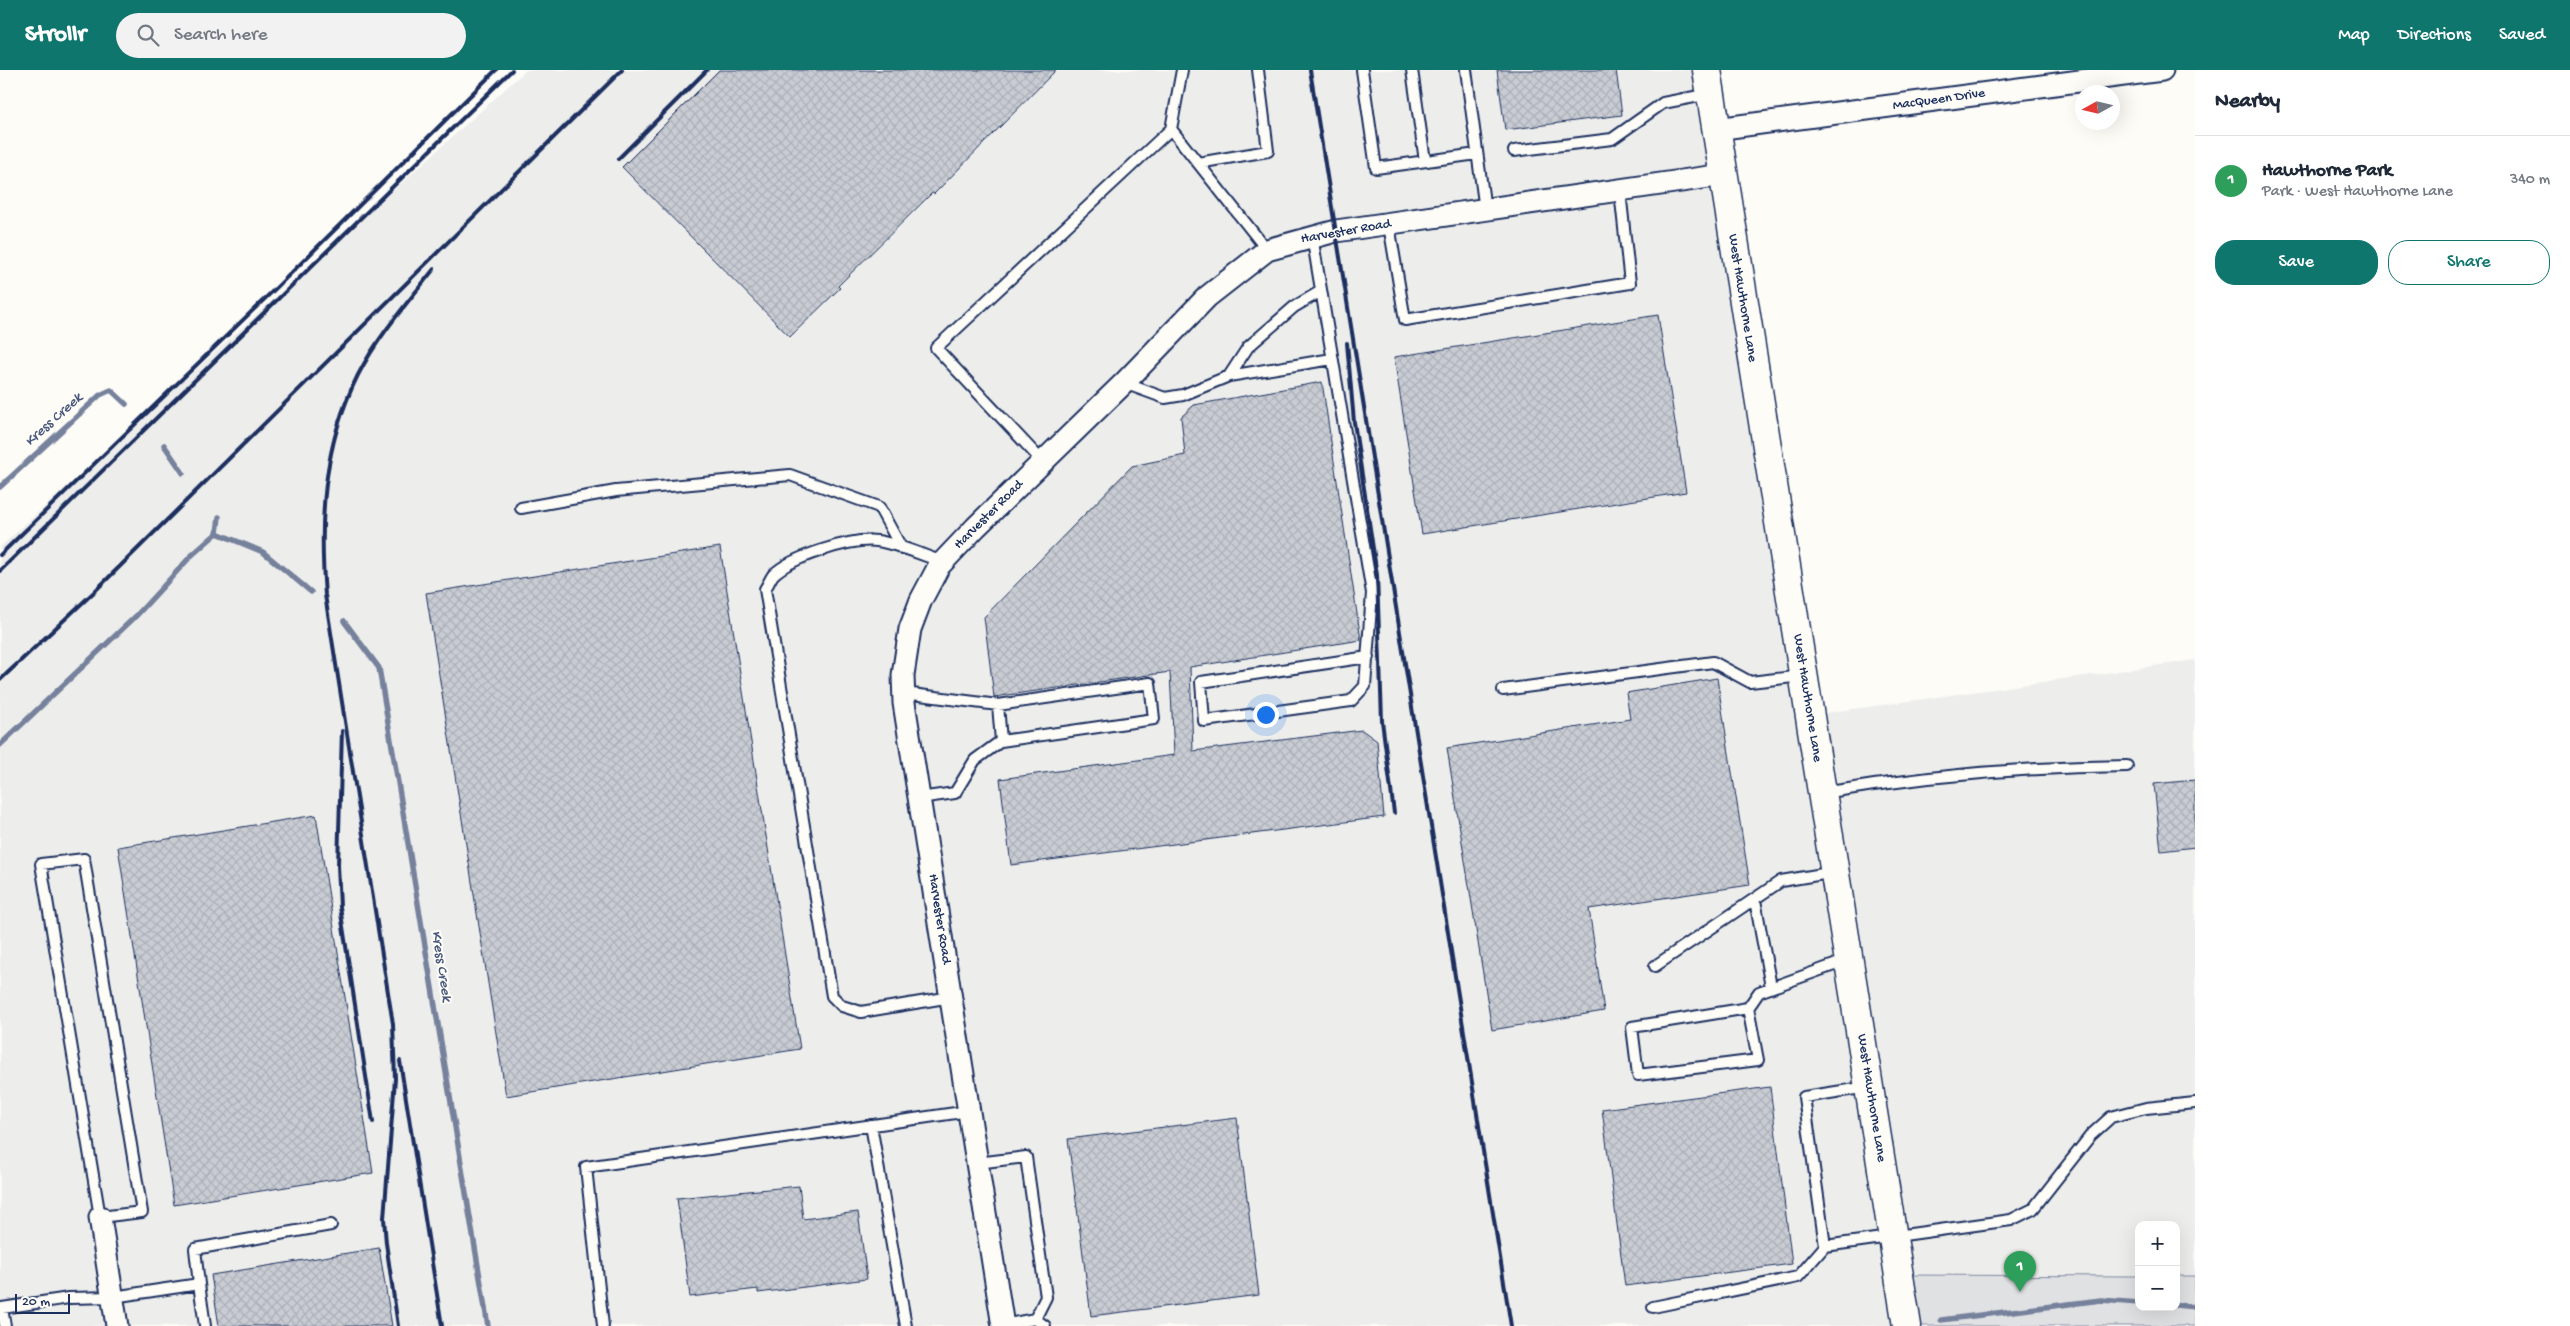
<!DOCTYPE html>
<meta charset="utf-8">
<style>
body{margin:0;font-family:"Gochi Hand",sans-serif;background:#f2f2f3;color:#1f2937}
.controls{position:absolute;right:15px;bottom:15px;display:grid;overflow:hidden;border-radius:10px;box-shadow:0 5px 20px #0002}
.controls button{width:45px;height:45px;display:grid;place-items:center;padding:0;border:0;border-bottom:1px solid #e0e1e3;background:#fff;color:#1f2937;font:25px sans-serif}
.compass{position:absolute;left:2075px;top:15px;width:45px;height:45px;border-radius:50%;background:#fff;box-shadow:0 5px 20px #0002;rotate:262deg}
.scale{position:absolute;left:15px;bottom:12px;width:55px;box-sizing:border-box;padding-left:5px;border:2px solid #1b2f5e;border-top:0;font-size:14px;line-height:18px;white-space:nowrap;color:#1b2f5e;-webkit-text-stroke:4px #fdfcf7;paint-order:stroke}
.you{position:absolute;left:1265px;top:644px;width:18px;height:18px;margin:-12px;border:4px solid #fff;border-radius:50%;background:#1a73e8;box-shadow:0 0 0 8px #1a73e833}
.badge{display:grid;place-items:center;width:32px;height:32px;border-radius:50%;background:#0f766e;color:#fff;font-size:16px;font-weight:700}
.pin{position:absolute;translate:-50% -41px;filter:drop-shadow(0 1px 2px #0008)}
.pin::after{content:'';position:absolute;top:26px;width:18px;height:15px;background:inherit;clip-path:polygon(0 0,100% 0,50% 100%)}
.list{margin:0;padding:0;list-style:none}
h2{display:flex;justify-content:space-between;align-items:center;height:65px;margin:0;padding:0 20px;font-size:21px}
h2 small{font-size:16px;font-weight:400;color:#747a83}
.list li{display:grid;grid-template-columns:32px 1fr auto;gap:15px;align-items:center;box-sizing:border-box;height:90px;padding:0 20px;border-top:1px solid #e0e1e3}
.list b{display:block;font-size:19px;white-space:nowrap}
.list p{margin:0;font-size:16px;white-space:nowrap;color:#747a83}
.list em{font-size:16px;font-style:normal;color:#747a83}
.actions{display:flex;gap:10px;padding:15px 20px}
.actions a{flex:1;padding:11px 0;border:1px solid #0f766e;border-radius:20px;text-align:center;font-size:18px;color:#0f766e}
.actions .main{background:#0f766e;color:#fff}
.icon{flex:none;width:28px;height:28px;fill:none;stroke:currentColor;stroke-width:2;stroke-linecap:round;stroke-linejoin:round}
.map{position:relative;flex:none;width:2195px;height:1256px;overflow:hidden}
header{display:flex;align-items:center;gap:30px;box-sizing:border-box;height:70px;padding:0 25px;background:#0f766e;color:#fff}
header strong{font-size:24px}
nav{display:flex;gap:28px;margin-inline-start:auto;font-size:18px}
.search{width:350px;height:45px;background:#f2f2f3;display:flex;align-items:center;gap:12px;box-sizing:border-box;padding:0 18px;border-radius:28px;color:#747a83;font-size:19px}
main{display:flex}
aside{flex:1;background:#fff}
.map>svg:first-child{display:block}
.built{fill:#edeeec}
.park{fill:#e0e1e3;stroke:#7e88a0}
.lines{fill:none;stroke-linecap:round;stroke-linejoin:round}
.stream{stroke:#76819c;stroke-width:5.5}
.building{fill:url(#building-cross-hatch);stroke:#1b2f5e}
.lane-casing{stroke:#1b2f5e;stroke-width:14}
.street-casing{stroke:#1b2f5e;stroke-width:25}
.secondary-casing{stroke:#1b2f5e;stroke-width:31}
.lane{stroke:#fdfcf7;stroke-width:10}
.street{stroke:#fdfcf7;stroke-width:21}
.secondary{stroke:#fdfcf7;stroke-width:28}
.rail{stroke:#1b2f5e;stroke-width:4}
.labels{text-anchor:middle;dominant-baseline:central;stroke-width:4;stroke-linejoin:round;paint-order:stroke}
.street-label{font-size:14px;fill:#1b2f5e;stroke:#fdfcf7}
.water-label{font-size:15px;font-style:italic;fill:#49587d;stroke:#fdfcf7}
</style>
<header>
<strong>Strollr</strong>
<div class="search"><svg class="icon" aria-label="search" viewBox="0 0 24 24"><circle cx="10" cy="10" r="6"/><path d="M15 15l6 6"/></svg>Search here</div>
<nav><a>Map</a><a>Directions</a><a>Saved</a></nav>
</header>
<main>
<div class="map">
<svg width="2195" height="1256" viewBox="0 0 2195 1256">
<defs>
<pattern id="building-cross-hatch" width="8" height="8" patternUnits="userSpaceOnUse" patternTransform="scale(1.25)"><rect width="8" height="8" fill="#c9ccd3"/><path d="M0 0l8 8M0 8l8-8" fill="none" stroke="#acb0b8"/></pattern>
</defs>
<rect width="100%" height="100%" fill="#fdfcf7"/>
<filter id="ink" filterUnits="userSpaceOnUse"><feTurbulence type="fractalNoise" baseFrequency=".02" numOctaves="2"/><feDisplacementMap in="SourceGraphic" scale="10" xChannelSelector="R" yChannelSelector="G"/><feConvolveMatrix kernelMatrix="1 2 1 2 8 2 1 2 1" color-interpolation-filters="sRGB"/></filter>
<g filter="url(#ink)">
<path class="built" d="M526,0H1714L1818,644L2195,590V1208H2176V1155H2139V1208L1910,1256H0V477Z"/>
<path class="park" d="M1902,1205L2139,1206V1237H2176V1206H2195V1256H1907Z"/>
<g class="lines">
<path class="stream" d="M164,375L183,403
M0,417L100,325L111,320L126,334
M217,463L263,482L311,522
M217,463L219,447
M344,551L379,598L488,1256
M0,675L136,546L191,486L217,463
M2176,1235L2195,1237
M1941,1250L2101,1230L2139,1233"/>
</g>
<path class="building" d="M719,0H1056L934,124L932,123L838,216L840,218L790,267L622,97Z
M1497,0H1616L1622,45L1505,60Z
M1658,245L1686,422L1422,464L1394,287Z
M1322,312L1361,570L1190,597L1193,681L1362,660L1377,671L1384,747L1011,795L1000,709L1174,685L1170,602L994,627L984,547L1132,396L1185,385L1181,347L1194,335Z
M720,477L800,979L506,1026L426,523Z
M1717,608L1750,815L1589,839L1604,941L1492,960L1447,678L1630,649L1626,623Z
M2195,710V777L2161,781L2154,714Z
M316,745L373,1103L174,1135L118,777Z
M1770,1017L1792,1194L1625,1216L1602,1039Z
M1237,1048L1259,1225L1091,1246L1068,1069Z
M799,1116L803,1149L858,1142L867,1209L758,1223V1219L690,1227L677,1128Z
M379,1178L392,1256H219L211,1205Z"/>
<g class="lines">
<g class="lane-casing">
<path id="lane" d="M1362,0L1376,98L1477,84
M1412,0L1425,91
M1466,0L1485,140
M1171,59L1182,0
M1514,81L1612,69L1663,33L1710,24
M1198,93L1268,81L1258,0
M1389,155L1405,250L1630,213L1620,121
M1312,166L1372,523L1365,616L1351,631L1204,651L1201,612L1368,587
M1229,306L1248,277L1294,237L1321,221
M1124,313L1165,328L1183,325L1229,306L1332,289
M1042,391L936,278L1171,59L1267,180
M521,438L616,421L790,405L879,437L902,479
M943,492C925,486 895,473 877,471C851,468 791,487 773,505C770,509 768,515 765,519L832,926L842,936L861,942L951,927
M1503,620L1713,592L1750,612L1802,606
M904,623L998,635L1150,613L1154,649L1001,671L975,690L955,723L919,728
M998,635L1001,671
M1823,723C1924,706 2025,697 2127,696
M84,789L142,1142L100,1147L41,794Z
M1755,830L1771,917
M1655,896L1781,811L1835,802
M1748,938L1632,957L1638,1005L1758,990L1748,938L1759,922L1848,890
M871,1055L906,1256
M977,1093L1026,1087L1046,1227L1035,1249
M1825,1176L2011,1150L2033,1139L2091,1065L2111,1047L2146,1038L2195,1033
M199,1214L195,1179L331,1155
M1653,1237L1798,1207L1825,1176L1804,1027L1868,1017
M1003,1255L1035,1249L1045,1256
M5,1256L2,1238L69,1228L113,1227L199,1214L205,1256
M603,1256L586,1097L969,1041"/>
</g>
<g class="street-casing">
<path id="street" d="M1716,59L2162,0
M100,1147L117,1256
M1003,1256L904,633L903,605L910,559L921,530L939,496L976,457L1124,313L1207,227L1267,180L1336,161L1723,105"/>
</g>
<g class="secondary-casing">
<path id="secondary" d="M1707,0L1907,1256"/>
</g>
<use href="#lane" class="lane"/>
<use href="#street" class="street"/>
<use href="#secondary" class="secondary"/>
<path class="rail" d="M1310,0L1511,1256
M618,89L707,0
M1347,273L1354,352L1377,505L1382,651L1394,743
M0,485L276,218L496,0
M0,501L512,0
M0,610L94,522L622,0
M342,661L338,795L340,837L373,1052
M400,991L442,1256
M398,1256L386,1173L384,1148L395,1009L393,954L325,525C319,449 323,375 358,305C378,266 407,233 434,199"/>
</g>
</g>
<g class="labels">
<g class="street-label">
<text transform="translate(1939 30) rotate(-8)">MacQueen Drive</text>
<text transform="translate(1346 162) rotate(-10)">Harvester Road</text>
<text transform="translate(1742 228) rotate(81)">West Hawthorne Lane</text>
<text transform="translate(989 445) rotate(-45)">Harvester Road</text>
<text transform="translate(1807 628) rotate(81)">West Hawthorne Lane</text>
<text transform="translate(939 849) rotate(81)">Harvester Road</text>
<text transform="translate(1871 1028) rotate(81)">West Hawthorne Lane</text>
</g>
<g class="water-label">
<text transform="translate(54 350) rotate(-42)">Kress Creek</text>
<text transform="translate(441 896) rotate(81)">Kress Creek</text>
</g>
</g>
</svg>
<div class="controls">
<button>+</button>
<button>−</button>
</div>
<svg class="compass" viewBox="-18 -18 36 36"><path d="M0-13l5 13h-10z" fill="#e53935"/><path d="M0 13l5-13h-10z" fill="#747a83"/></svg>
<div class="scale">20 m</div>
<div class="you"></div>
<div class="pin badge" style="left:2020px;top:1222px;background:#2e9e5b">1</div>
</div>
<aside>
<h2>Nearby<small></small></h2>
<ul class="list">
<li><span class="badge" style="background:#2e9e5b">1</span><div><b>Hawthorne Park</b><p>Park · West Hawthorne Lane</p></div><em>340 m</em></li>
</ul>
<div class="actions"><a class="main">Save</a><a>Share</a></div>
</aside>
</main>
